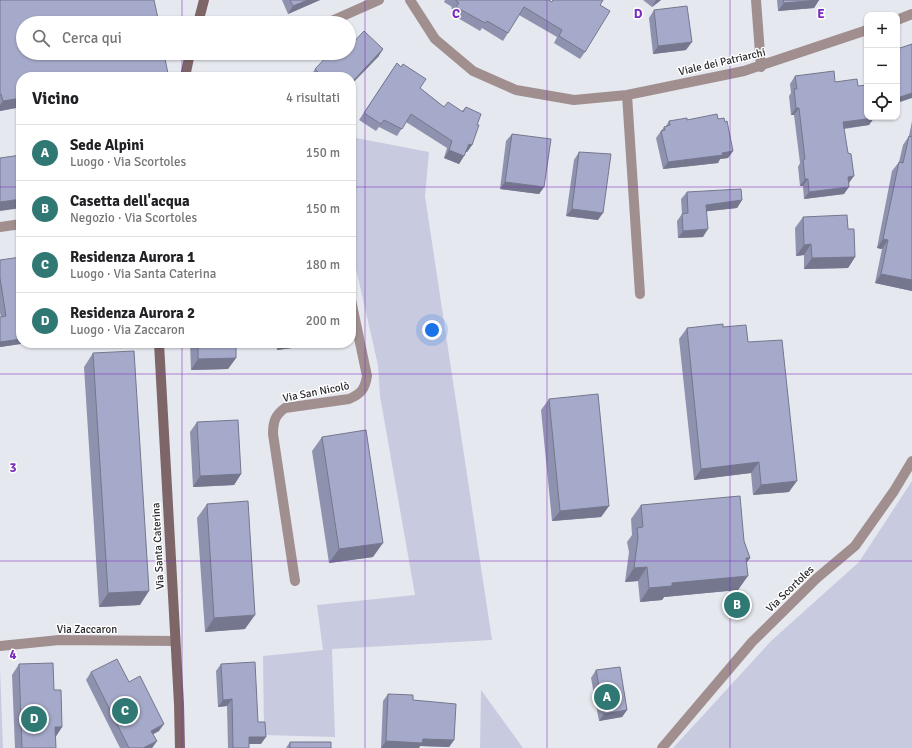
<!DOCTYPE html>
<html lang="it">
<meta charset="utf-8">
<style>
body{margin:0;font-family:Signika,sans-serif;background:#f2f2f2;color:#202124}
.controls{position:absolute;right:12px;top:12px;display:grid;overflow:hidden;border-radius:8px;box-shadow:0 1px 3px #0004}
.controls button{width:36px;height:36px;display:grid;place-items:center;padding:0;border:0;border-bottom:1px solid #e0e0e0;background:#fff;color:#202124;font:20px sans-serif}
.you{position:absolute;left:432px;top:330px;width:14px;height:14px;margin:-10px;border:3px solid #fff;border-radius:50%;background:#1a73e8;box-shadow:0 0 0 6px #1a73e833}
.badge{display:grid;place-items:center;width:26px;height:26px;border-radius:50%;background:#2f7874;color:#fff;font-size:13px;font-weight:700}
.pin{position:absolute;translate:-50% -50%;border:2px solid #fff;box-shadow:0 1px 4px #0006}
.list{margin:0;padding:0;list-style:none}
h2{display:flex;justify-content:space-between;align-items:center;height:52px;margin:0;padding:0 16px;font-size:17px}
h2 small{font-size:13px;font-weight:400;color:#757577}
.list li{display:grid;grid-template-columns:26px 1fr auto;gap:12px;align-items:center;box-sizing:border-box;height:56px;padding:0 16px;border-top:1px solid #e0e0e0}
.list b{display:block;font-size:15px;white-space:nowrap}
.list p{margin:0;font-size:13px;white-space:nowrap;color:#757577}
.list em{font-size:13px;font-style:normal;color:#757577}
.icon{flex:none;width:22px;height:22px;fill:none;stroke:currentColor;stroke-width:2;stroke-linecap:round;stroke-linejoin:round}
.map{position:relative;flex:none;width:912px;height:748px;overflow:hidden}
.search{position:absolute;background:#fff;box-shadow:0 1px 3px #0004;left:16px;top:16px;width:340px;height:44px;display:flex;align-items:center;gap:10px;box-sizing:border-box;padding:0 14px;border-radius:22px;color:#757577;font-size:15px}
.panel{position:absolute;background:#fff;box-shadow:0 1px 3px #0004;left:16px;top:72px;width:340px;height:276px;border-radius:16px}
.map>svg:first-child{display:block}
.green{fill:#c8cbdf}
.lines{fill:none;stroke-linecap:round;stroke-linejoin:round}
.street{stroke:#a18f90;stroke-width:10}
.secondary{stroke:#7e6567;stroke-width:10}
.wall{fill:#8f92ae}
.shaded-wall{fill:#74778d}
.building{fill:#a6aaca;stroke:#74778d}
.grid{fill:none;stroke:#7b2cbf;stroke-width:1;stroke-opacity:0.55}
.labels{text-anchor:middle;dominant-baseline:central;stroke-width:3;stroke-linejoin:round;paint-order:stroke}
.street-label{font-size:11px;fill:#29292c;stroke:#fff}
.grid-label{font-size:13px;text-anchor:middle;font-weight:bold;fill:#7b2cbf;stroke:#fff;stroke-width:3;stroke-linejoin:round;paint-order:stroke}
</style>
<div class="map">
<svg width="912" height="748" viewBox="0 0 912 748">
<rect width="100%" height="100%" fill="#e6e8ef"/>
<path class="green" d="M351,137L429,152L425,196L492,640L332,649L335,737L264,735L263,656L323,650L317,605L415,595L380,396L378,365L351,247Z
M912,481V748H673L771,641L859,562Z
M0,667L3,748H0Z
M481,690L523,748H480Z"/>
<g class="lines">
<path class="street" d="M410,0L435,39L473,71L516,90L574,100L627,95L744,71L867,30
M756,0L761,67
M897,20L912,14
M327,23L379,0
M627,95L640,294
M0,227L21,224
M295,581L273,434C273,422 275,415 285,408L349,399C361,394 365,389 367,376L351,300
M0,646L59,640L175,641
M662,748L752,642L817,578L855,546L894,491L912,461"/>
<path class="secondary" d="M198,23L204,0
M185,77L190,53
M159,343L179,704L180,748"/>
</g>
<path class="wall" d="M0,0L21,107L0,111Z
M282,0H320L288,14Z
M445,0H549L552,2L553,0H603L600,5L585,52L580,59L554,43L557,37L519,15L503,41L482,28L480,31L451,14L453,10L451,8L452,7L444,2Z
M643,0H661L652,7Z
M777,0H819L814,8L778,11Z
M654,10L686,50L653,54L649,18Z
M383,49L378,57L351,77H310L315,69L339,58Z
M392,70L420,88L444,107L462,111L466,107L477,125L472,145L467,152H466L459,164L444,158L447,148L406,122L397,136L379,127L376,131L359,120Z
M795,76L835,82L858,86L867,117H879V118L874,117L869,125L844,129L849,183L844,194L804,199L803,186H800L798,167L800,163L794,115H791L789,96L791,93L790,84Z
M718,119L733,151L728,158L720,159L718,163L663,169L656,138L664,127L666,126L669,121Z
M912,121V291L875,283L882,249L877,248L892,171L899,162L903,145L909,136Z
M512,134L544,187L539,194L500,189L506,141Z
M579,152L598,220L566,216L574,160Z
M687,192L742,200L737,208L706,211L703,237L678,238L677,221L682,214L681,199Z
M803,217L848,229L855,257L848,268L804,269V255L796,256L795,228Z
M0,260L21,343H27L0,347V317H1L0,313Z
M723,327L748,342L789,492L753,495L751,473L694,480L679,339L687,328Z
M190,343H236V358L228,369L191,370Z
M276,343H315L314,345L277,350Z
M93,353L140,605L99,607L84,367Z
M549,399L609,506L601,517L552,521L541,410Z
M197,422L241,474L234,485L193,487L190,432Z
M322,437L373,557L329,563L312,451Z
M207,504L245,629L205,632L197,518Z
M641,505L744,541L750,558L746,563L738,590L664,597L662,600L640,602L638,581L625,582L629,552L627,542L632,535L631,519Z
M19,664L54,690L62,727L55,737L56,748H15L12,675Z
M221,664L258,722L261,744H249V748H228L227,706L218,707L216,671Z
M596,670L627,710L622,717L599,721L591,678Z
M91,672L129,682L159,731L153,734L157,741L152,748H120L86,680Z
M388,694L413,700L454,740L449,747L420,746L419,748H381L383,701Z
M290,742L331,748H286Z"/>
<path class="shaded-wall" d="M308,0H320L288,14L293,6Z
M656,0H661L652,7Z
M819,0L814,8L778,11L784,3Z
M692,42L686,50L653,54L658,46Z
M383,49L378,57L351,85V83Z
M168,74L166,77H149Z
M912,93V98L897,103V98Z
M21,98V107L0,111V105L3,101Z
M796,108H799L794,115H791Z
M874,118L869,125L839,129L843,122Z
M469,144L472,145L467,152H464Z
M449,150L464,156L459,164L444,158Z
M733,151L728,158L720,159L718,163L663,169L668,162Z
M854,176L849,183L843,184L848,177Z
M805,179H808L803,186H800Z
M505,182L544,187L539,194L500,189Z
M849,187L844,194L804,199L809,192Z
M21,199V208L0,211V202Z
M742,200L737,208L701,212L706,205Z
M572,209L603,213L598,220L566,216Z
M708,229L703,237L678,238L683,231Z
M883,239L888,240L882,249L877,248Z
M811,244L804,255L796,256L804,245Z
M855,257L848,268L804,269L812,258Z
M881,274L912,280V291L875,283Z
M21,339V343H27L0,347V342Z
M282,343H315L314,345L277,350Z
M236,358L228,369L191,370L198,359Z
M759,462L751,473L694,480L701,469Z
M241,474L234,485L193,487L200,476Z
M797,481L789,492L753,495L761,485Z
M609,506L601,517L552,521L560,511Z
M383,543L373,557L329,563L339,549Z
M746,558H750L740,572Z
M647,567L638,581L625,582L634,568Z
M748,576L738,590L664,597L662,600L640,602L649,588L672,583Z
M149,591L140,605L99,607L108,593Z
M255,615L245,629L205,632L214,618Z
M232,699L227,706L218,707L223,700Z
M627,710L622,717L599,721L604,714Z
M164,724L159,731L146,738L151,731Z
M55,727H62L55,738Z
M249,737H266L261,744H244Z
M423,739L454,740L449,747L420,746L419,748H381L386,741Z
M157,741L152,748H143Z"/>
<path class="building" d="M0,0H154L159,23H23V53H164L168,74L149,77H21V98L3,101L1,94L0,95Z
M290,0H308L293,6Z
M456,0H549L552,2L553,0H603L600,5L610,11L585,52L559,36L562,30L524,7L508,33L487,21L485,23L456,7L459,3L456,1Z
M783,0H819L784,3Z
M687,6L692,42L658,46L654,10Z
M364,31L383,49L351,83V77H323L315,69L330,53H334L339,58L343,53H349V47Z
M912,44V93L897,98V49Z
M397,63L401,67L403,64L426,79L420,88L444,107L448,102L463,112L466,107L481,114L477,125H479L472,145L469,144L464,156L449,150L452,141L411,114L402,129L384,120L381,124L364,113Z
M834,71L835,82L857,79L858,86L867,85V117H874V118L843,122L848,153L851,154L854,176L848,177L849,187L809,192L808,179H805L803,160L805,159L799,108H796L794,89H797L795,76Z
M256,73L274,77H256Z
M717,114L718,119L724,118L725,122L727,121L733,151L722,153L723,155L668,162L661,131L665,130L664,127L670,125L669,121L687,118V120Z
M512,134L551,139L544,187L505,182Z
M909,136L912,137V280L881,274L888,240L883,239L899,162L903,163Z
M579,152L611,154L603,213L572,209Z
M21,155V199L0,202V158Z
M741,189L742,200L706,205L708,229L683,231L682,214L688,213L687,192Z
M847,215L848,229H854L855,257L812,258L811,244L804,245L803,217Z
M21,257V339L0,342V317L6,316L0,278V260Z
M723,324V327L746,325L748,342L782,340L797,481L761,485L759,462L701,469L687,328Z
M198,343H236V358L198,359Z
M134,351L149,591L108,593L93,353Z
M598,394L609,506L560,511L549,399Z
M238,420L241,474L200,476L197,422Z
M366,430L383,543L339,549L322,437Z
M740,496L744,541L750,558H746L748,576L672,583V586L649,588L647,567L634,568L638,538L637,528L643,527L641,505Z
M248,501L255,615L214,618L207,504Z
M117,659L129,682L140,676L164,724L151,731L157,741L143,748H129L91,672Z
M255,662L258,722H265L266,737H249V748H233L232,699L223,700L221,664Z
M53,663L54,690H61L62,727H55L56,748H22L19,664Z
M620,667L627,710L604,714L596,670Z
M388,694L413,695V700L456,704L454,740L423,739L422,743L386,741Z
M290,742H331V748H290Z"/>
<path class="grid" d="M182,0V23M365,0V748M547,0V748M730,0V748M182,53V77M0,187H21M351,187H912M182,343V748M0,374H912M0,561H912"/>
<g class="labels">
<g class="street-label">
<text transform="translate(722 62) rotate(-13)">Viale dei Patriarchi</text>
<text transform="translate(316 392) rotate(-11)">Via San Nicolò</text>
<text transform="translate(158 546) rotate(-93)">Via Santa Caterina</text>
<text transform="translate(790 589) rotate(-44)">Via Scortoles</text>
<text x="87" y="629">Via Zaccaron</text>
</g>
</g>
<g class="grid-label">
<text x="456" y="18">C</text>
<text x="638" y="18">D</text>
<text x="821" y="18">E</text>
<text x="13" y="472">3</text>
<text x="13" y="659">4</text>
</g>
</svg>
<div class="controls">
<button>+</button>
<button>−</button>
<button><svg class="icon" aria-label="locate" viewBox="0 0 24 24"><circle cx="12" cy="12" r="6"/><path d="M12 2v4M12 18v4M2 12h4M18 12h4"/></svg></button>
</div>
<div class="you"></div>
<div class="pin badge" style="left:607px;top:697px">A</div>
<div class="pin badge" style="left:737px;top:605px">B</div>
<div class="pin badge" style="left:125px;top:711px">C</div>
<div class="pin badge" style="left:34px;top:719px">D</div>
<div class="search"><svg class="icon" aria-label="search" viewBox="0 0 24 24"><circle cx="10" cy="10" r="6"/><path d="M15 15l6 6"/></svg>Cerca qui</div>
<section class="panel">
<h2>Vicino<small>4 risultati</small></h2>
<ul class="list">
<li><span class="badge">A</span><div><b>Sede Alpini</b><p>Luogo · Via Scortoles</p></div><em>150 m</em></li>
<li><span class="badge">B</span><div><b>Casetta dell'acqua</b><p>Negozio · Via Scortoles</p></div><em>150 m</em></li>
<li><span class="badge">C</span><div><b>Residenza Aurora 1</b><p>Luogo · Via Santa Caterina</p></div><em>180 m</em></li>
<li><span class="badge">D</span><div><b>Residenza Aurora 2</b><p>Luogo · Via Zaccaron</p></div><em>200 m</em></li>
</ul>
</section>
</div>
